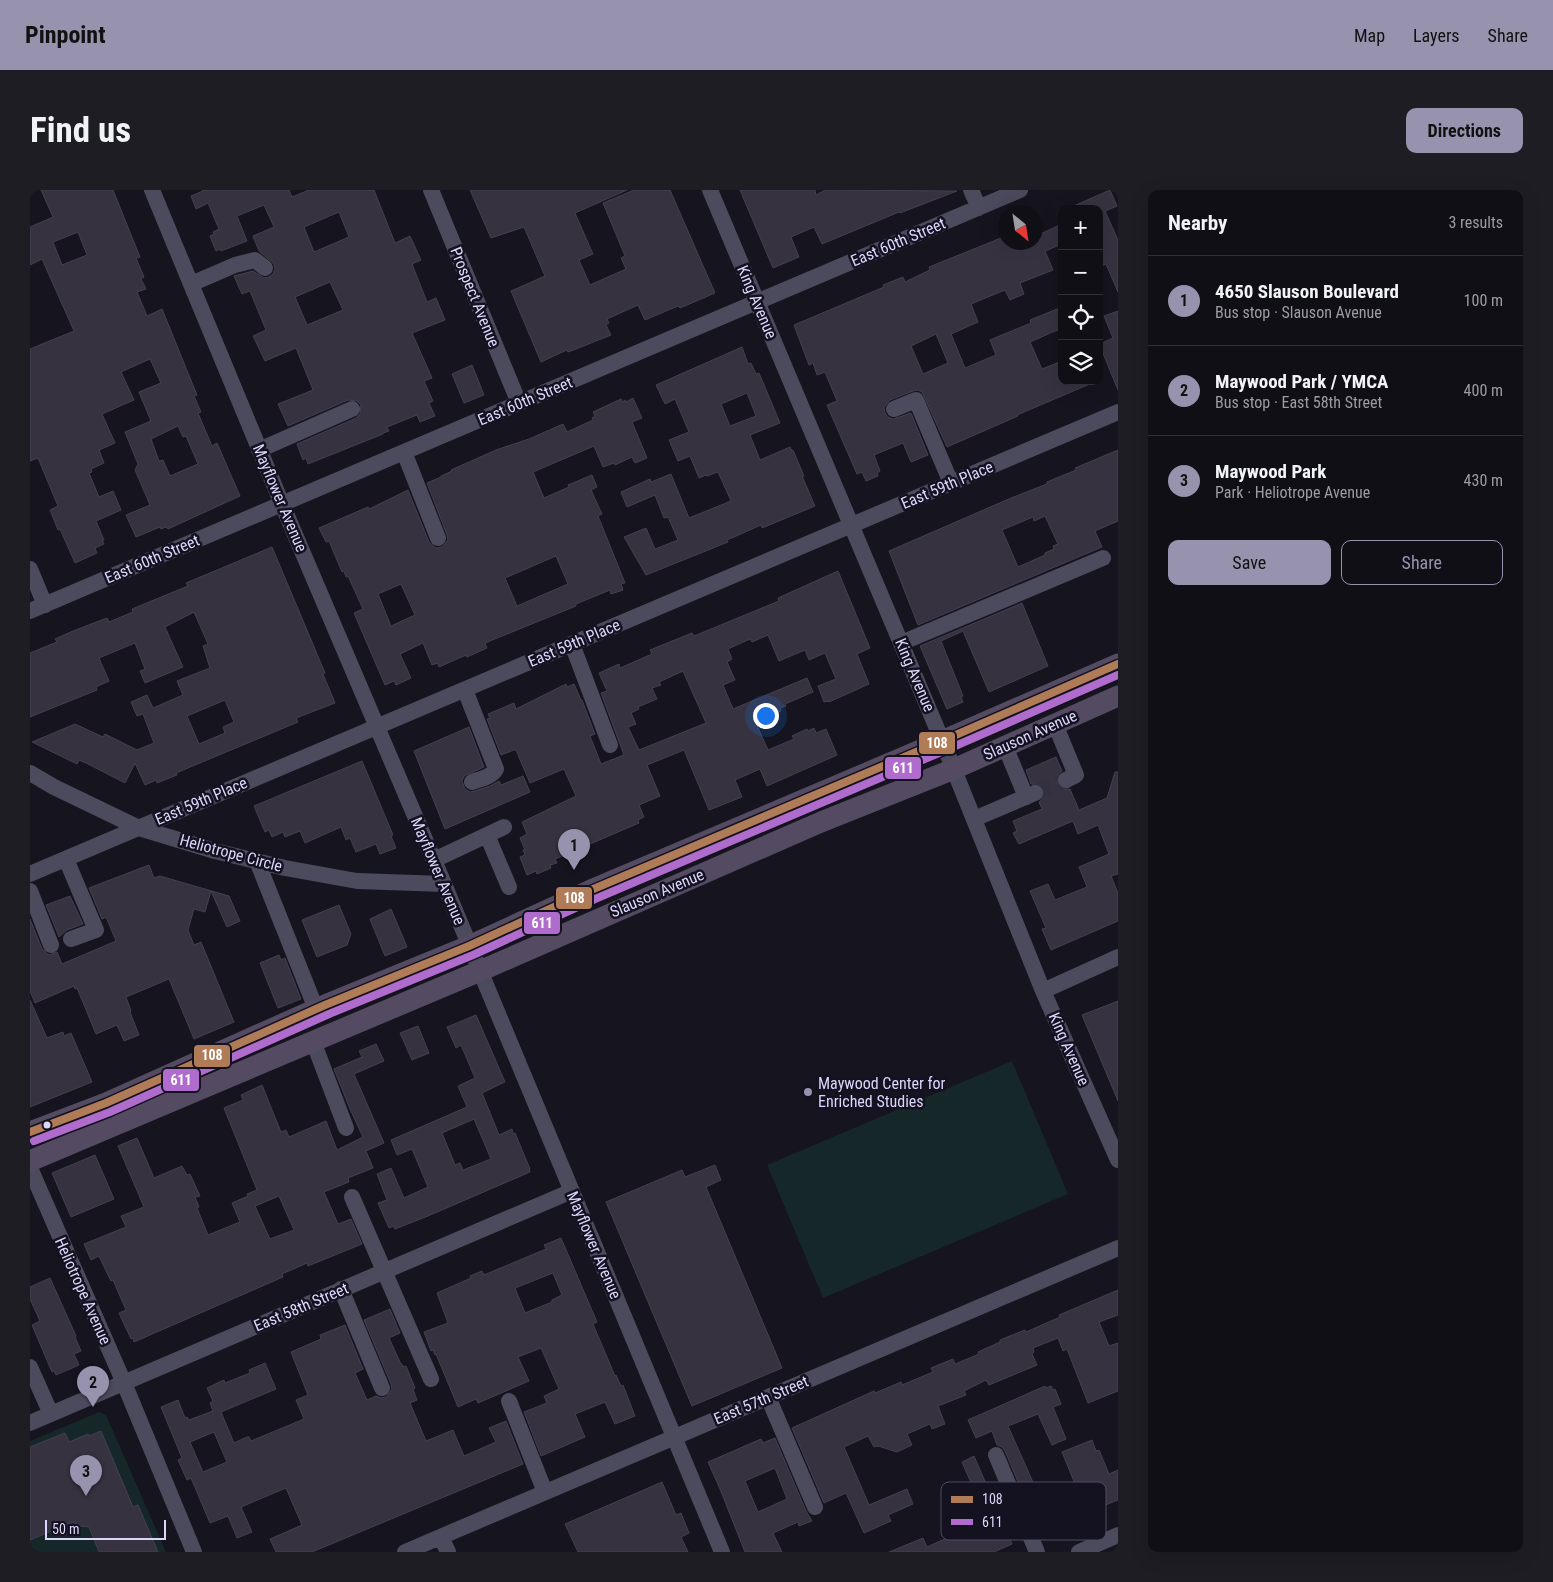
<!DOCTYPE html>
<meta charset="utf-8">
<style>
body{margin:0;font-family:"Roboto Condensed",sans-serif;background:#1e1d23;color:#f1f3f6}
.controls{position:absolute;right:15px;top:15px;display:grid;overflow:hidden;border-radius:10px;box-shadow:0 5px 20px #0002}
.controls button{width:45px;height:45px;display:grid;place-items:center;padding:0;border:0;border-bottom:1px solid #302f35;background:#100f16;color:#f1f3f6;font:25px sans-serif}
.compass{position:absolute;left:968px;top:15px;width:45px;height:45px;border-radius:50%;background:#100f16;box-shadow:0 5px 20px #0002;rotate:150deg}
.scale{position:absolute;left:15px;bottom:12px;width:121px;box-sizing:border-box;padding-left:5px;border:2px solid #dcd6fa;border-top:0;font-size:14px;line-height:18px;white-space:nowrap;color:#dcd6fa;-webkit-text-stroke:4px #141121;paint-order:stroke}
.you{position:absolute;left:735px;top:525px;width:18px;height:18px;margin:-12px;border:4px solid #fff;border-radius:50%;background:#1a73e8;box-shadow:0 0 0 8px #1a73e833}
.badge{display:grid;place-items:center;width:32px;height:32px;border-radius:50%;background:#9792ad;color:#111;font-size:16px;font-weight:700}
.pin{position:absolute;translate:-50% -41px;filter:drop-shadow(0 1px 2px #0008)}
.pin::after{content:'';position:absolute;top:26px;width:18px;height:15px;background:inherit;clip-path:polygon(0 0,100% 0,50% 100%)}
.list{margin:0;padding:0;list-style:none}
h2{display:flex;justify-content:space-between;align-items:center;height:65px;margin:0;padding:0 20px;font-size:21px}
h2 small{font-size:16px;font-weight:400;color:#9c9ca1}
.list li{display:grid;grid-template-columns:32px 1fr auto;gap:15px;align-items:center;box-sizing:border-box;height:90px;padding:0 20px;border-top:1px solid #302f35}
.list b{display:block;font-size:19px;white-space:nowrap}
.list p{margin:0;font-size:16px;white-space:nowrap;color:#9c9ca1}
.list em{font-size:16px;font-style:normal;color:#9c9ca1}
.actions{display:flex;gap:10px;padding:15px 20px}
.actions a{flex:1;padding:11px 0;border:1px solid #9792ad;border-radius:10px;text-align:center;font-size:18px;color:#9792ad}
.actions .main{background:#9792ad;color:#111}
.icon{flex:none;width:28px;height:28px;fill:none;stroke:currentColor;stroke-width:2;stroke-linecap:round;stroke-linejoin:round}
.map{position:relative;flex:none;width:1088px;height:1362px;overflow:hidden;border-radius:10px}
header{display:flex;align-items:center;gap:30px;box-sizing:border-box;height:70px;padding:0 25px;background:#9792ad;color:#111}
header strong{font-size:24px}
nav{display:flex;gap:28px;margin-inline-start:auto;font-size:18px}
.intro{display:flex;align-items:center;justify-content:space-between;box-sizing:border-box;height:120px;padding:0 30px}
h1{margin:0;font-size:35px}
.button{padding:12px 22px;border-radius:10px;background:#9792ad;color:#111;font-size:18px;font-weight:700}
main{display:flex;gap:30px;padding:0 30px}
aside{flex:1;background:#100f16;border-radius:10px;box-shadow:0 5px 20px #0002}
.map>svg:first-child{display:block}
.green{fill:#152728}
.building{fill:#363240;stroke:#444051;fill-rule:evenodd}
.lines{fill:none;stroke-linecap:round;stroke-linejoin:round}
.minor-tunnel{stroke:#34313f;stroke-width:16;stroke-dasharray:16 8;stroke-linecap:butt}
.minor{stroke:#4c4a5d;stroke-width:16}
.major{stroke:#544b62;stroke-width:21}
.bus-1-casing{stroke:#141121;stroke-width:11}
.bus-2-casing{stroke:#141121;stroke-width:11}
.bus-1{stroke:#b07c57;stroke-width:8}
.bus-2{stroke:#b06ccc;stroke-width:8}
.poi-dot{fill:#9792ad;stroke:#141121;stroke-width:2}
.bus-dot{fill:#dcd6fa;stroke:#141121;stroke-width:2}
.labels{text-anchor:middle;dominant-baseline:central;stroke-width:5;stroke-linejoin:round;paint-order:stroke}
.street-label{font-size:16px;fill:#dcd6fa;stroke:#141121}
.poi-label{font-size:16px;fill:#dcd6fa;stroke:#141121;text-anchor:start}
.key{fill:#141121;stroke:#504c62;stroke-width:1}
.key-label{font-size:14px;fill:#dcd6fa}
.line-badge{stroke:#141121;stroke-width:2}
.badge-label{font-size:14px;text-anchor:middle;font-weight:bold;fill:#fff}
</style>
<header>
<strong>Pinpoint</strong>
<nav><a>Map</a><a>Layers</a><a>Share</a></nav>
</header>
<div class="intro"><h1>Find us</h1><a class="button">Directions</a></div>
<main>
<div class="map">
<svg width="1088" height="1362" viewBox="0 0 1088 1362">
<rect width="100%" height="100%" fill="#16141e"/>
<path class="green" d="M982,871L1038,1004L793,1108L737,975Z
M69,1222L76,1225L136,1362H0V1251Z"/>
<path class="building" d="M11,0H83L110,67L106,68L114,87L111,89L116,99L107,102L117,126L132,119L167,205L164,206L171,222L168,223L182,256L187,253L210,306L138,339L136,337L131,339L130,337L106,347L96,325L120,315L105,280L108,274L95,242L121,231L109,202L131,193L120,169L91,182L104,210L72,224L85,253L69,260L74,273L61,279L62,282L59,283L69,307L83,301L91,320L66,331L74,350H72L74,354L65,358L67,363L45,373L30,339L28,340L20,320L28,316L8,268L0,271V159L44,141L12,69L0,75V37L23,27ZM48,42L57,65L32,75L23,52ZM148,236L153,247L156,246L168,274L140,286L133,270L129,271L121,249Z
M172,0H259L262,7L279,0H344L365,53L380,46L391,70L382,74L397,112L406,108L415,130L382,143L402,188L394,191L403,211L399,213L405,226L390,232L387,225L357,237L359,241L353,243V244L278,274L276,268L273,270L267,254L326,228L330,224L331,215L327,211L318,210L258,236L248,214L283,200L266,158L235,171L223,146L236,140L220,101L212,104L204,86L223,81L234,88L239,87L243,84L245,79L244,74L229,61L223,46L244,37L234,15L207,26L217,51L191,61L190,59L186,61L180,46L184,44L183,42L189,39L178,13L166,19L161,6L173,1ZM309,22L319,47L284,62L274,37ZM300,92L313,120L277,135L265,107Z
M440,0H597L545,23L563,64L549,70L560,95L596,79L591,68L595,66L573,13L604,0H640L685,103L650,118L648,116L615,130L608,115L577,129L579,133L576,135L581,145L546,159L538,162L537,160L511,172L481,101L515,86L494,37L461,48Z
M710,0H785L786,5L795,0L927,1L870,23L869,22L792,54L784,37L761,47L769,67L743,78Z
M1080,0L1087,16L1075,21L1088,50V102L1076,74L1069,77V19H1037Z
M1032,34V54L1015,61L1023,80L990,93L994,104L980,110L975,100L941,114L948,132L921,144L935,178L966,165L960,150L1001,133L1000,130L1032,117V138L1000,152L1012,179L1032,171V191H1067L987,225L988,226L917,257L892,202L888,200L883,201L860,210L854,217L855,223L858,227L863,229L881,223L898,265L881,272L873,253L844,265L850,281L847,283L848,286L836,291L832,282L827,284L797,215L807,211L795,182L787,185L783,173L779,175L764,135L854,97L853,95L873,87L875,92L900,80L899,77L976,46V52H1006V46ZM906,144L918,173L893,184L881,156Z
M1088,121V200L1070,156V154L1083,148L1074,126Z
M712,157L718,174L721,173L726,184L729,183L750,233L720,245L730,270L760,257L762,261L763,260L774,286H772L785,316L732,338L731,335L704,347L697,350L698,352L616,385L594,347L616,338L625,359L648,350L638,327L634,328L625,305L597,317L591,302L620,289L621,292L641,284L659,328L701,311L688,282L677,286L676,285L669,288L660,266L648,271L639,250L659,242L645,209L635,214L626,195ZM717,203L726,226L700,236L691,214Z
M442,175L454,205L434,213L422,184Z
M603,208L612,228L602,232L617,268L605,273L602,267L585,275L584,273L573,277L564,256L503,282L514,308L539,297L538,295L562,285L567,297L561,300L572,324L568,326L595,393L591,394L593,400L581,404L580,400L546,414V416L455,453L457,458L437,467L436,465L409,477L408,473L402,475L393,453L370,464L381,488L366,495L364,491L355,495L324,423L333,419L318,386L316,387L314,381L312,382L299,351L296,352L289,338L338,317L339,319L378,300L399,352L406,358L412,357L418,350L417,345L397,293L411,287V286L422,281L421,280L466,260L499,249L533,234L537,242L563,230L562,228L565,226L563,222L591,209L592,212L595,210L596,212ZM526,366L538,394L487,416L475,388ZM371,394L385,425L361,436L348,404Z
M1088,260V331L1065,341L1072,357L888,435L859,361L981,308L1017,294V292L1046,280L1045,278ZM1015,326L1028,354L1023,356L1024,359L1015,363V365L988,377L972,340L1003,327L1004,331Z
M242,357L295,483L293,484L305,513L266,528L268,532L146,583L147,585L127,593L126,590L115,595L105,573L95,593L56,573L49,570L47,574L2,552L45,534L73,547L75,544L107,560L124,553L113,524L107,526L101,512L117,505L123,518L153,505L147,491L180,478L173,456L178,454L164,422L135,437L153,477L115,493L110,481L115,479L105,453L69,468L79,491L66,497L67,500L0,527V463L27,452L25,449L43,441L77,428L79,432L103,422L102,419L158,396L156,393ZM195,510L204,532L193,537L195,543L169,554L157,526Z
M808,381L840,458L827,464L839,494L799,512V511L794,512L788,496L806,489L795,463L779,470L775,460L749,471L738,445L722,452L720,449L698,459L702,469L697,472L705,490L693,495L703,519L777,488L783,502L755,514L756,516L750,518L751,521L725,531L738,560L764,549L762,546L777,539L778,541L784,538L786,543L796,539L807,565L737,596L730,579L705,590L712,607L679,620L654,560L617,575L630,606L609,615L614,627L608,630L609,633L525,669L527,673L520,675L521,678L507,684L506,681L497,685L490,667L495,665L493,660H495L490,648L497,644L492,632L546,606L534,579L500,593L486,560H484L471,565L457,529L460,528L458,524L484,513L486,519L536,494L537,497L544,494L551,510H552L565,544L560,546L571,574L594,565L571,503L577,501L569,483L589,474L590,478L622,464L620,460L662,443L664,446L749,411L748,408ZM653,481L676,533L609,560L598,537L606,534L601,523L609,519L608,517L627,509L622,498L631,495L629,492Z
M992,413L1018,476L959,502L933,441L911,451L933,506L931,507L933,512L917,519L890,456Z
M439,537L454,577L434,586L432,591L435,599L440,602L445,601L460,596L469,591L471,595L493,586L500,602L415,639L384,561Z
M1026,567L1032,581L1027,585V594L1031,599H1040L1049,620L1077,608L1085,582H1088V684L1081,686L1088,703V731L1021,760L1012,739L1016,738L1000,701L1018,694L1025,710L1057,697L1049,677L1079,664L1068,635L1048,644L1043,631L989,654L983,643L987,641L983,631L1012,619L1009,612L1013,609L1015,604L1014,599L1011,595L1001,594L996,580Z
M332,571L363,645L361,646L366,658L350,664L346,654L326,662L320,648L316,650L311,637L275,653L270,641L255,647L253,642L242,647L239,640L235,642L224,616Z
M119,675L124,688L130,686L199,706L210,731L197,737L181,701L175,722L164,719L158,740L164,755L171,752L204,832L164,849L139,789L96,807L101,821L100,822L109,845L94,851L87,835L66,844L47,798L45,799L44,796L5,813L0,801V729L12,759L19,765L27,762L32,774L86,751L76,727L72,729L59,698Z
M40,706L53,734L37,740L29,747L16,715Z
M309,715L321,744L317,755L287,767L272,730Z
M361,719L377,757L355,766L340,729Z
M249,765L251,770L255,768L271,809L248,818L230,773Z
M0,810L17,848L33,842L34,846L41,843L62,892L0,917Z
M1088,811V911L1052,825Z
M446,825L475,892L452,903L469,945L482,939L483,944L485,943L500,979H499L500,982L398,1026L365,1039L364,1036L359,1038L348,1013L357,1010L347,984L361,978L374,1008L398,997L382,959L367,965L361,950L437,917L428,896L445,888L431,855L426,858L417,837ZM444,929L461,969L433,980L430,973L425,975L412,943Z
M388,836L399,863L382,870L370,843Z
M346,854L354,871L324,884L354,953L336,961L343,978L318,988L319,992L294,1002L308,1034L321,1029L332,1054L278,1076L277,1073L252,1084L253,1087L104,1152L103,1148L101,1149L89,1123L96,1120L83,1090L81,1091L77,1083L69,1066L61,1070L54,1054L96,1037L91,1026L114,1017L88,956L107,948L124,988L152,976L157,985L160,984L170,1006L165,1007L169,1017L167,1018L178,1045L210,1032L202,1013L218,1006L217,1004L227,1000L194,918L213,910L211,905L232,895L251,942L256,940L259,947L296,931L307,960L333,947L320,919L304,879L332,867L329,861ZM249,1006L264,1040L240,1049L225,1016Z
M65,965L84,1009L41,1027L22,983Z
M685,975L691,990L676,997L752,1178L662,1216L576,1012L652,980L655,987Z
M531,1048L567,1132L563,1134L585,1186L586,1185L591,1196L593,1195L605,1226L585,1234L575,1212L545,1224L555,1247L511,1266L494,1222L517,1213L514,1206L529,1199L511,1158L488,1167L499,1191L448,1213L446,1209L428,1217L406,1164L405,1165L403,1160L401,1161L394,1142L418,1133L407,1103L441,1088L440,1086L452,1081L454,1085L516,1059L514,1055ZM523,1083L532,1105L522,1110V1112L495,1123L485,1098Z
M20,1088L46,1146L45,1147L51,1161L44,1164L49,1175L26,1185L24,1181L22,1182L2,1135L10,1131L0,1109V1097Z
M1088,1100V1125L1069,1132L1079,1156L1088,1153V1201L1058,1213L1037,1159L1033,1161L1028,1148L1003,1158L1004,1162L1002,1164L1007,1175L959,1195L956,1190L934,1201L936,1205L908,1216L915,1234L902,1239L900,1234L877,1244L882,1255L867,1262L848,1256L844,1257L838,1246L814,1257L839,1315L877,1299L883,1314L858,1325L861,1331L834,1343L816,1303L794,1313L762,1238L844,1201L845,1203L871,1192L872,1195L903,1182L901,1178L923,1169L925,1174L949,1164L948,1162L970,1152V1150L995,1140L996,1142L1030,1127L1029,1125Z
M360,1119L370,1143L359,1148L370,1172L374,1177L376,1176L385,1198L383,1199L387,1210L380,1213L396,1251L423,1240L434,1266L466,1252L459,1238L476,1231L493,1274L282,1362H246L240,1349L272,1335L256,1298L211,1317L222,1342L207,1348L198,1326L180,1333L161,1288L157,1290L148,1270L152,1268L131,1217L148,1210L155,1228L157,1227L159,1230L183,1221L180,1213L183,1211L177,1198L194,1190L195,1193L220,1183L219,1180L235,1173L246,1199L191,1222L204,1253L217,1247H219L221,1251L274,1229L266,1210L278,1205L261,1162L291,1149L290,1145L315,1135L333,1179L325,1183L337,1210L346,1206L351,1208L356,1207L362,1199L361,1194L334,1130ZM184,1242L197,1272L173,1282L160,1252Z
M1015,1196L1016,1198L1021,1196L1023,1200L1025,1199L1031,1214L1023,1217L1036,1249L1022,1255L1008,1224L978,1236L1010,1308L1045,1294L1032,1262L1062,1250L1066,1261L1069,1260L1079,1284L1088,1280V1310L1009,1342L975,1261L972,1257L967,1255L962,1241L946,1248L938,1230Z
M71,1241L103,1317L108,1315L128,1362H69L59,1337L50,1336L43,1332L0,1350V1257L35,1243L39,1252L58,1244L59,1246Z
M745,1248L776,1321L782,1331L769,1336L768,1332L743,1343L752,1362H715L690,1299L678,1272L731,1249L733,1253ZM745,1278L757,1309L728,1322L715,1291Z
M944,1266L982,1354L964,1362H859L893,1348L897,1357L932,1341L921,1314L946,1304L932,1272Z
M632,1292L646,1325L651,1323L659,1343L651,1347L658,1362H548L535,1334Z"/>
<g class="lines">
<path class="minor-tunnel" d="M1005,603L1036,590"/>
<path class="minor" d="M122,0L252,314L414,694L692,1362
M401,0L489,213
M680,0L916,560L1013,801L1088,970
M941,0L949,18
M161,94L205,75L225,70L235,78
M864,219L886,210L921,293
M229,260L322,219
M374,262L408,348
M0,379L15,415
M0,421L990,0
M871,453L1073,368
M542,454L580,555
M435,500L466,579C462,587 450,589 442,592
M1025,534L1046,585L1036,590
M975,556L996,607
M0,583L24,597L109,638L185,661L255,678L327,691L414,694
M944,629L1005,603
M457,645L479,697
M36,669L66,740L41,749
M404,670L474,637
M227,671L286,819
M0,684L1088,222
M0,701L21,755
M1013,801L1088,767
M283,851L316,938
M0,978L94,1193L164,1362
M322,1007L401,1189
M311,1099L352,1198
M0,1177L21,1224
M738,1207L785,1317
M479,1211L515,1302
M0,1233L542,1001
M966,1265L1007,1362
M411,1347L418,1362
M375,1362L1088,1058
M1049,1362L1088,1345"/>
<path class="major" d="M0,942L76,913L295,815L439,756L561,700L912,551L1088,474
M0,971L450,781L791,632L924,579L1088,506"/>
<g class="bus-1-casing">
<path id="bus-1" d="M0,942L76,913L295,815L439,756L561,700L912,551L1088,474"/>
</g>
<g class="bus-2-casing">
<path id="bus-2" d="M4,951L80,922L299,824L443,765L565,709L916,560L1088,485"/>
</g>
<use href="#bus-1" class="bus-1"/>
<use href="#bus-2" class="bus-2"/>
</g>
<circle class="poi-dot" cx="778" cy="902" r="5"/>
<circle class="bus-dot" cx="17" cy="935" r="4.5"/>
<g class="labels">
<g class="street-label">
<text transform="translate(868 52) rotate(-23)">East 60th Street</text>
<text transform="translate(445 107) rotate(68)">Prospect Avenue</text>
<text transform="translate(727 112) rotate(67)">King Avenue</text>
<text transform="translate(495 211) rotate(-23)">East 60th Street</text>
<text transform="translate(917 295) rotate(-23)">East 59th Place</text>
<text transform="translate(250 308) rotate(67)">Mayflower Avenue</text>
<text transform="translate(122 369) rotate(-23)">East 60th Street</text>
<text transform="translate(544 453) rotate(-23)">East 59th Place</text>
<text transform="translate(885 485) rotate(67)">King Avenue</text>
<text transform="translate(1000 545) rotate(-24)">Slauson Avenue</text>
<text transform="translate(171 611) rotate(-23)">East 59th Place</text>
<text transform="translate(201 663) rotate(15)">Heliotrope Circle</text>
<text transform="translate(408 681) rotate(67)">Mayflower Avenue</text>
<text transform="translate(627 703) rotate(-23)">Slauson Avenue</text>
<text transform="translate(1039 859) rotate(66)">King Avenue</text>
<text transform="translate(564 1055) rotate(67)">Mayflower Avenue</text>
<text transform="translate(53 1101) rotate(66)">Heliotrope Avenue</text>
<text transform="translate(271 1117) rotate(-23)">East 58th Street</text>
<text transform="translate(731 1210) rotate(-23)">East 57th Street</text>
</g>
<g class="poi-label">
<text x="788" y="893">Maywood Center for<tspan x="788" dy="18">Enriched Studies</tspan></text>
</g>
</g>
<rect x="911" y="1292" width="165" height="58" rx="8" class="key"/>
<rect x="921" y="1306" width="22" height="7" fill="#b07c57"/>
<rect x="921" y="1329" width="22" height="6" fill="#b06ccc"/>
<g class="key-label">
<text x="952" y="1314">108</text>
<text x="952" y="1337">611</text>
</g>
<g class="line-badge">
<rect x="888" y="541" width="38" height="24" rx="5" fill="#b07c57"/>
<rect x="854" y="566" width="38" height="24" rx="5" fill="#b06ccc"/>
<rect x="525" y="696" width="38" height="24" rx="5" fill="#b07c57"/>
<rect x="493" y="721" width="38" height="24" rx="5" fill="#b06ccc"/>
<rect x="163" y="854" width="38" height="24" rx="5" fill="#b07c57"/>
<rect x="132" y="878" width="38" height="24" rx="5" fill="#b06ccc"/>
</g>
<g class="badge-label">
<text x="907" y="558">108</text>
<text x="873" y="583">611</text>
<text x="544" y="713">108</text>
<text x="512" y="738">611</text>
<text x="182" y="870">108</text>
<text x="151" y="895">611</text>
</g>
</svg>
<div class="controls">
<button>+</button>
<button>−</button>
<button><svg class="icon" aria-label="locate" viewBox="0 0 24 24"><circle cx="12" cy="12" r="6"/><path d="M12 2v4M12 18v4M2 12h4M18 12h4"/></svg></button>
<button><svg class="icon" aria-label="layers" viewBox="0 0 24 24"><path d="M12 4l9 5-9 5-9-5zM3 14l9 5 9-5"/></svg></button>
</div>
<svg class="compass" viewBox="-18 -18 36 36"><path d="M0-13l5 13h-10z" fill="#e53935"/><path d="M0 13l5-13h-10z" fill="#9c9ca1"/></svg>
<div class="scale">50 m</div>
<div class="you"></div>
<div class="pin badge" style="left:544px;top:680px">1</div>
<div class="pin badge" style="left:63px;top:1217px">2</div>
<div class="pin badge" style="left:56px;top:1306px">3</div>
</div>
<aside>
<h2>Nearby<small>3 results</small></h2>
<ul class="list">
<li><span class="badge">1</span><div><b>4650 Slauson Boulevard</b><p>Bus stop · Slauson Avenue</p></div><em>100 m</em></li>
<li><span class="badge">2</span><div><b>Maywood Park / YMCA</b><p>Bus stop · East 58th Street</p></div><em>400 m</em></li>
<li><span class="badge">3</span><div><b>Maywood Park</b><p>Park · Heliotrope Avenue</p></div><em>430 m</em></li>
</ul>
<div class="actions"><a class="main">Save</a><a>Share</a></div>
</aside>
</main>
